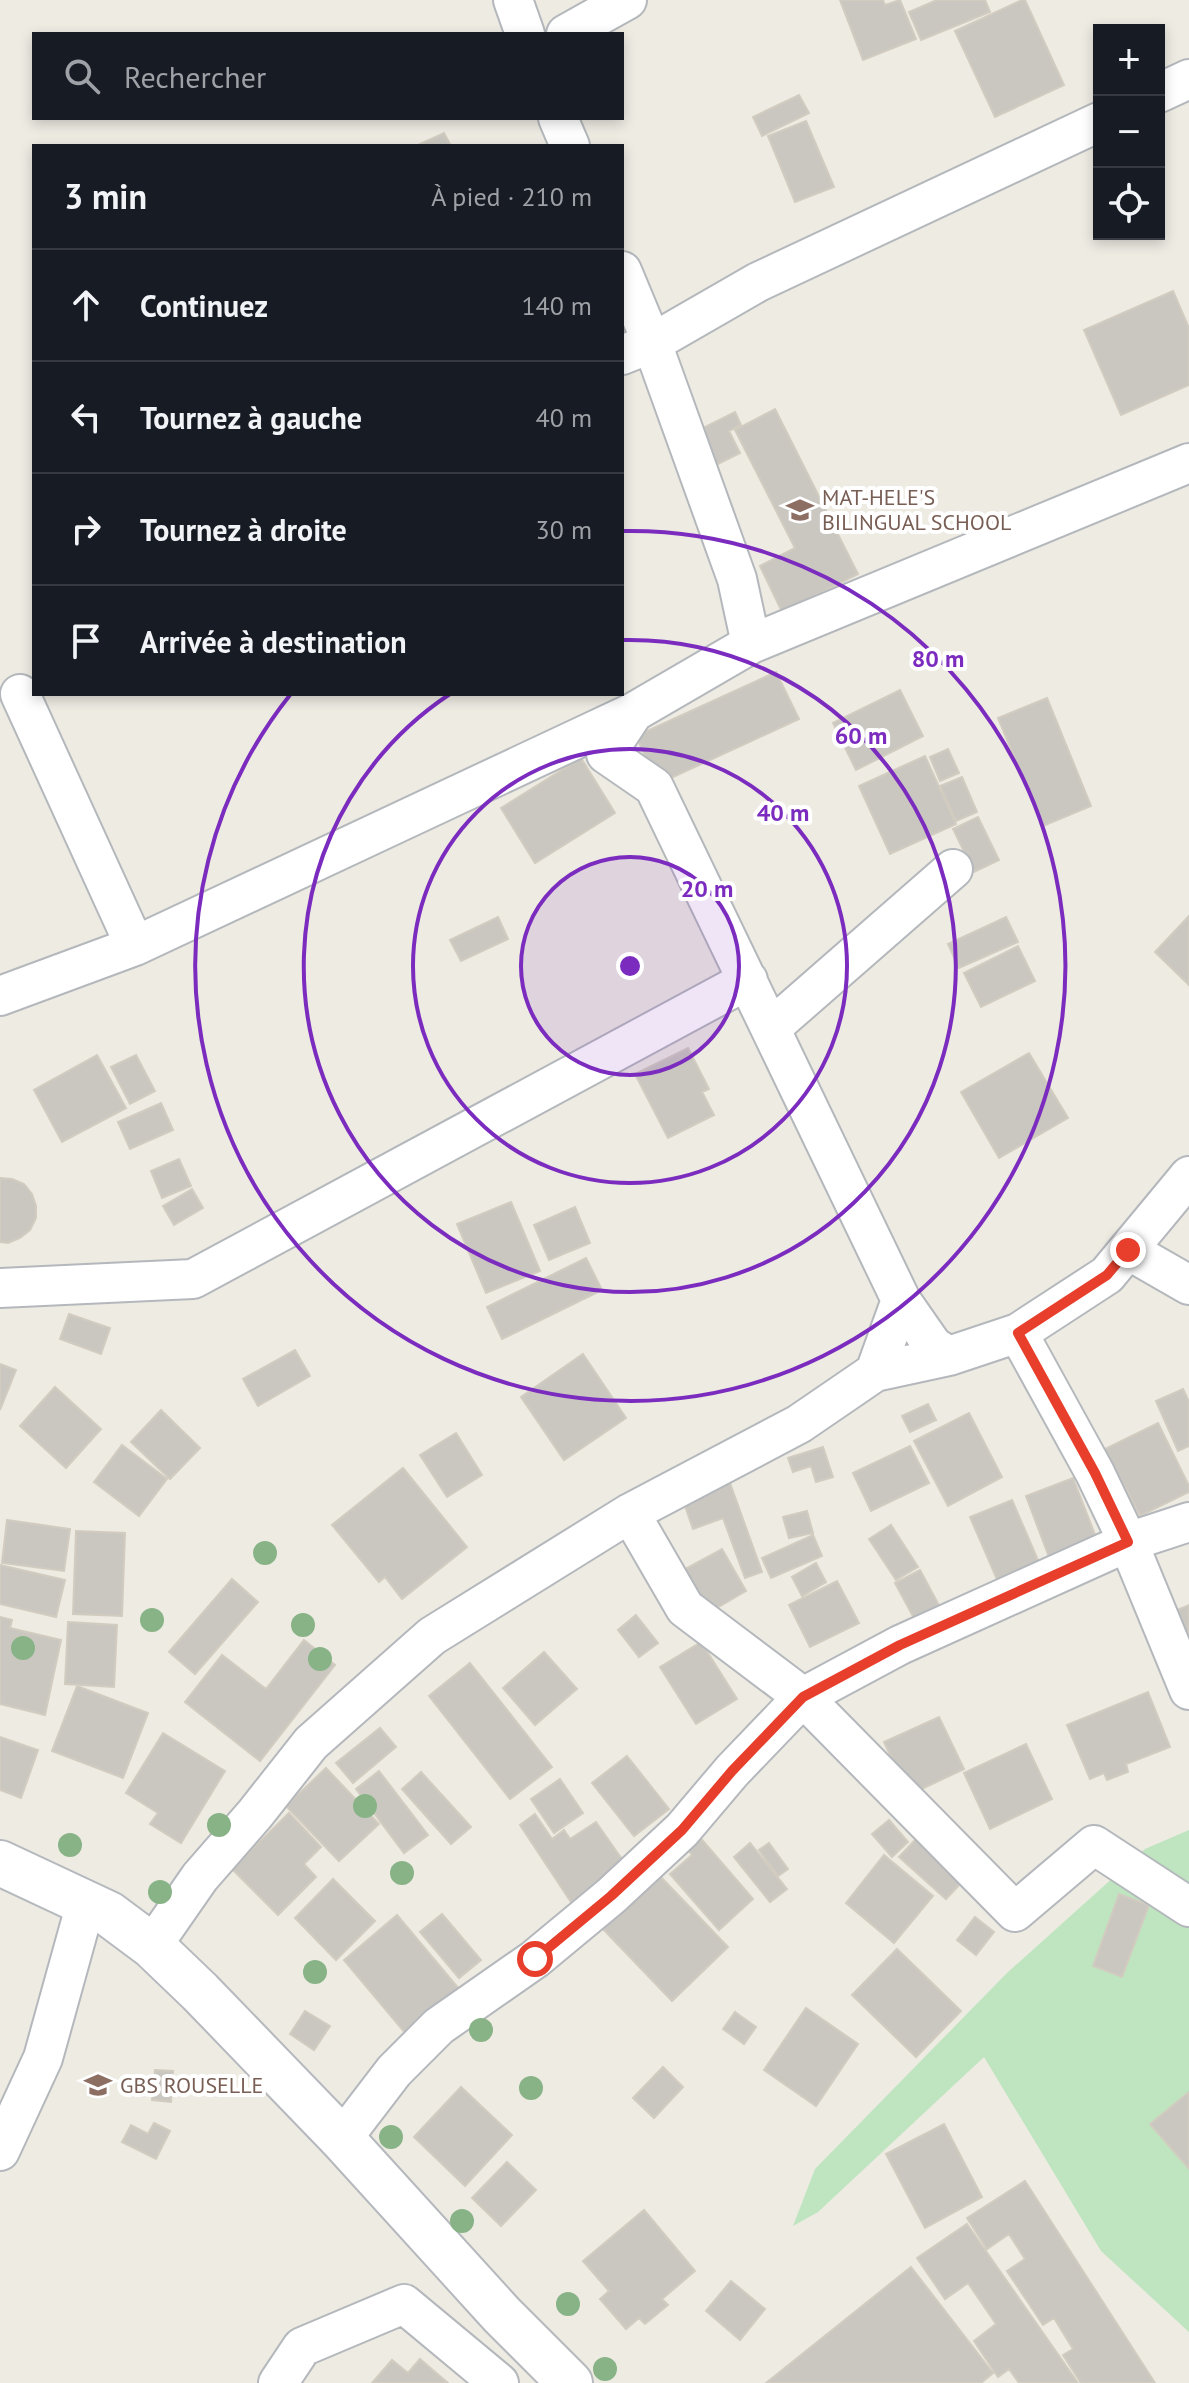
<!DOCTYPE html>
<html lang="fr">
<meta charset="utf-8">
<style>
body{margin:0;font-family:"PT Sans",sans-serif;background:#20242c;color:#f1f3f6}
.controls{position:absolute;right:24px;top:24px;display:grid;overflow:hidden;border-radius:0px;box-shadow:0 4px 12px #0003}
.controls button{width:72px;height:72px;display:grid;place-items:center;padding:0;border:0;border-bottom:2px solid #363941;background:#171b24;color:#f1f3f6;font:40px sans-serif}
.stop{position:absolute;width:24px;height:24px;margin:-18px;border:6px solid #e83f2d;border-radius:50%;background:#fff}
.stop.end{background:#e83f2d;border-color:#fff;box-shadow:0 2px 8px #0008}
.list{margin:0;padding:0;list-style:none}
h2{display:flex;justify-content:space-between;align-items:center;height:104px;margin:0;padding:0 32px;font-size:34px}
h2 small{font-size:26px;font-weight:400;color:#9ea1a6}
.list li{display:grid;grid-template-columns:52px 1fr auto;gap:24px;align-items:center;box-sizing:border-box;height:112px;padding:0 32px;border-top:2px solid #363941}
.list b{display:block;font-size:30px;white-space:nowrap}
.list em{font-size:26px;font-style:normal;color:#9ea1a6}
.icon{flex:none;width:44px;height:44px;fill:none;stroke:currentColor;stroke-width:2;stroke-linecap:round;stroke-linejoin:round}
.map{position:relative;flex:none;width:1189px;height:2383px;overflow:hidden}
.search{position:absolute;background:#171b24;box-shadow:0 4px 12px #0003;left:32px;top:32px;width:592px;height:88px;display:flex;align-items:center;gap:20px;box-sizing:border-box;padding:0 28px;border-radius:0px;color:#9ea1a6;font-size:30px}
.panel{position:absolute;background:#171b24;box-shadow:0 4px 12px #0003;left:32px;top:144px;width:592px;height:552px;border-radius:0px}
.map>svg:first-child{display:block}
.green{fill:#bee5bf}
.building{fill:#cac7c1;stroke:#d2ccc0;stroke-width:2}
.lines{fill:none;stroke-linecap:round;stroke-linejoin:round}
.street-casing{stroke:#b4b8bc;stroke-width:42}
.secondary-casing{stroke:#b5b9be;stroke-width:48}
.street{stroke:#fff;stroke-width:38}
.secondary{stroke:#fff;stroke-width:44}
.tree{fill:#88b386}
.route{stroke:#e83f2d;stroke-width:10}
.ring{fill:none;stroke:#7b2cbf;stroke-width:4}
.labels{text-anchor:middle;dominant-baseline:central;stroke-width:8;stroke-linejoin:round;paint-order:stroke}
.education-label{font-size:22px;fill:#785e54;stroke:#fff;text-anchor:start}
.centre{fill:#7b2cbf;stroke:#fff;stroke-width:4}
.ring-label{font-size:24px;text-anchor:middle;font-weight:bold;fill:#7b2cbf;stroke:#fff;stroke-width:8;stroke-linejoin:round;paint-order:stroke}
</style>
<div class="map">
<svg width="1189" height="2383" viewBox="0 0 1189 2383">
<rect width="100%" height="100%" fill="#edebe2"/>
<path class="green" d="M1189,1830V2332L1101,2251L984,2057L818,2212L793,2226L815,2169L1007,1973L1145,1849Z"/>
<path class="building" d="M840,0H883L885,5L900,0L916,39L863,60Z
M937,0H985L990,12L921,40L909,12Z
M1022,0H1025L1064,85L995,117L955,31Z
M799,95L809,113L762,136L753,117Z
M806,121L834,187L795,202L768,136Z
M444,133L451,146H416Z
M1173,291L1189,328V385L1121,415L1084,330Z
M775,409L858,574L782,612L760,566L795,548L735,430Z
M735,412L741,425L729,431L740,453L708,469L691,434Z
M776,672L799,719L658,784L636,736Z
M900,690L923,736L856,770L833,723Z
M1047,698L1091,806L1043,826L998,718Z
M948,749L959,773L940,781L930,757Z
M925,756L956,824L890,854L859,786Z
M581,758L615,813L535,863L501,808Z
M962,777L977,812L956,821L940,786Z
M978,817L999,860L974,872L953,829Z
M1189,916V985L1155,952Z
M498,917L508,939L461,961L450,940Z
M1006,917L1018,942L959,968L948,944Z
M1018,946L1035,981L981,1007L964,973Z
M688,1048L709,1089L702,1092L714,1115L668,1138L635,1074Z
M1029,1053L1068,1118L999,1158L961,1092Z
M97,1055L126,1108L62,1142L34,1090Z
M136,1055L155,1091L130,1104L111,1067Z
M161,1103L173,1130L130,1149L118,1122Z
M179,1159L191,1186L162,1198L151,1171Z
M0,1178L12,1179L24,1184L32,1194L36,1206V1218L30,1230L20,1238L8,1243L0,1242Z
M192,1189L203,1208L174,1225L163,1206Z
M511,1202L540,1271L486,1293L457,1224Z
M575,1207L590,1243L549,1260L534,1225Z
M586,1258L602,1290L502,1339L487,1307Z
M69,1314L110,1328L101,1354L60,1339Z
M295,1350L310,1376L258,1406L243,1379Z
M583,1354L626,1418L564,1460L521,1397Z
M0,1364L16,1370L0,1410Z
M55,1387L101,1429L66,1468L20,1426Z
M1183,1389L1189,1402V1446L1178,1451L1156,1401Z
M928,1404L936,1420L910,1432L902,1416Z
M161,1410L200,1448L170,1479L131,1442Z
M969,1413L1002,1477L948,1506L914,1441Z
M1158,1423L1189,1486V1492L1140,1516L1124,1485L1114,1491L1095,1454Z
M456,1433L482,1475L447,1497L420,1455Z
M122,1445L167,1479L139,1516L94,1482Z
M910,1446L929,1483L871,1511L853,1473Z
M823,1447L833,1477L816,1482L811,1466L793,1472L788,1458Z
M403,1468L467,1547L402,1599L385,1577L379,1582L332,1525Z
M1073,1478L1097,1540L1049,1557L1026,1496Z
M730,1483L762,1572L745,1578L723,1518L693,1529L683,1500Z
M1012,1500L1044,1574L1002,1591L970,1517Z
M807,1511L813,1533L789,1538L783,1517Z
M7,1520L70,1529L64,1571L2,1563Z
M891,1525L918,1567L896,1580L869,1539Z
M76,1531L125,1533L122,1616L73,1614Z
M813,1535L822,1556L771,1578L762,1558Z
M722,1549L746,1591L705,1615L680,1572Z
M816,1563L826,1582L802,1596L792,1577Z
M0,1565L65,1580L56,1617L0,1604Z
M920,1570L941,1609L916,1622L895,1583Z
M232,1579L258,1602L195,1674L169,1652Z
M837,1581L859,1623L810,1647L789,1605Z
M1189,1605V1639L1175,1611Z
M636,1615L658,1643L639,1657L618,1630Z
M0,1617L12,1620L10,1628L61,1640L45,1715L0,1704Z
M68,1622L117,1625L114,1687L65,1684Z
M304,1640L335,1665L260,1761L185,1702L222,1655L266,1689Z
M701,1642L737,1699L696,1724L660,1667Z
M544,1652L577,1689L535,1725L503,1688Z
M470,1663L552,1767L510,1799L429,1696Z
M77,1686L148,1713L123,1778L52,1751Z
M1148,1692L1170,1747L1126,1764L1128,1772L1107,1780L1104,1773L1090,1779L1067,1725Z
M939,1717L964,1769L909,1795L884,1742Z
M380,1728L396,1747L353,1783L336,1763Z
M163,1733L225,1771L181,1843L150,1824L158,1813L126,1793Z
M0,1737L38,1750L21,1798L0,1790Z
M1026,1744L1052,1799L990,1829L964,1773Z
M627,1756L669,1809L634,1836L592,1783Z
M326,1768L379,1824L339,1861L286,1806Z
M379,1771L428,1835L404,1853L356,1789Z
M421,1772L471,1827L451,1844L402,1789Z
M560,1779L583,1813L554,1833L531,1799Z
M289,1813L321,1847L304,1864L316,1877L278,1915L232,1869Z
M535,1814L552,1839L564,1830L570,1839L596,1822L626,1865L571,1902L520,1825Z
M889,1820L908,1842L892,1857L872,1834Z
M697,1834L753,1899L719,1930L670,1874L692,1855L684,1845Z
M916,1839L962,1882L946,1899L899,1857Z
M750,1843L787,1889L770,1902L734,1857Z
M769,1843L788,1869L778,1876L759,1850Z
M884,1855L933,1896L894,1943L846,1903Z
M658,1874L728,1947L672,2001L602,1928Z
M333,1879L375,1921L336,1960L295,1918Z
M1119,1894L1149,1905L1122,1977L1093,1966Z
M442,1914L481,1960L459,1978L420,1932Z
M397,1915L459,1989L406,2034L344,1960Z
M975,1917L994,1932L976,1955L957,1940Z
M897,1949L961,2011L916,2057L852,1995Z
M806,2008L858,2044L816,2106L764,2070Z
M305,2011L330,2026L314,2050L290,2034Z
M735,2012L756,2027L744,2044L723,2029Z
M663,2067L683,2087L654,2118L633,2098Z
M155,2070L173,2071L171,2102L152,2100Z
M461,2087L512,2135L465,2186L414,2137Z
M1189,2092V2169L1150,2124Z
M154,2123L170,2131L156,2159L122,2142L131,2125L148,2134Z
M944,2124L982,2197L925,2228L886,2154Z
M507,2162L536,2190L501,2226L472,2198Z
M1025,2181L1155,2383H1081L1063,2355L1073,2349L1054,2318L1043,2325L1007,2271L1025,2259L1009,2234L987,2249L967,2218Z
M644,2210L695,2271L662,2299L668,2305L645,2324L639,2318L626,2329L600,2299L609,2291L583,2261Z
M967,2224L1078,2383H1019L1009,2369L998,2377L974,2341L996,2324L968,2283L945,2299L917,2258Z
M911,2267L993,2373L981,2383H766Z
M731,2281L765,2309L740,2340L706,2311Z
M420,2359L448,2383H372L392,2360L408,2373Z"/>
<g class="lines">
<g class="street-casing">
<path id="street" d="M513,0L525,34
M566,34L627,0
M1159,93L1189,79
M558,118L570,146
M622,271L652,343L758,282L1099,122
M622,355L652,343L737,579L751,644
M20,694L135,946
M634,712L606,754L654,787L901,1300L933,1346L949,1356
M0,996L135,946L634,712L751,644L1189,463
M771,1028L953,869
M1128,1250L1189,1285
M0,1288L193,1279L748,980
M1018,1333L1095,1473L1128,1542L1189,1690
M875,1372L901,1300
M630,1513L685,1608L803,1697L1015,1912L1094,1845L1189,1907
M152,1946L200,1877L255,1814L311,1743L432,1636L630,1513L799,1424L875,1372L949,1356L1018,1333L1107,1275L1189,1176
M342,2139L394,2071L439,2026L535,1959L611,1896L682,1830L732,1771L803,1697L900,1645L1128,1542L1189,1522
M0,2151L43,2058L86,1903
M278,2383L302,2347L404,2304L499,2383"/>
</g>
<g class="secondary-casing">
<path id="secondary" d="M0,1863L109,1914L152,1946L200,1992L342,2139L502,2315L570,2383"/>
</g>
<use href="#street" class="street"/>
<use href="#secondary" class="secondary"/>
</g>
<g class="tree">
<circle cx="265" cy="1553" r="12"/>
<circle cx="152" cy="1620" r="12"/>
<circle cx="303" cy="1625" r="12"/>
<circle cx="23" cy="1648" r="12"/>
<circle cx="320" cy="1659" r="12"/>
<circle cx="365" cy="1806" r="12"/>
<circle cx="219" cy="1825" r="12"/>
<circle cx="70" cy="1845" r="12"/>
<circle cx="402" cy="1873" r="12"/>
<circle cx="160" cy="1892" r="12"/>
<circle cx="315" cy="1972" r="12"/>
<circle cx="481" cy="2030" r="12"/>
<circle cx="531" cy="2088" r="12"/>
<circle cx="391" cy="2137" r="12"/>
<circle cx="462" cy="2221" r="12"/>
<circle cx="568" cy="2304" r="12"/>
<circle cx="605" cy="2369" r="12"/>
</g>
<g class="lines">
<path class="route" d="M535,1959L611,1896L682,1830L732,1771L803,1697L900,1645L1128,1542L1095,1473L1018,1333L1107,1275L1128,1250"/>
</g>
<circle cx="630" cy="966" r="109" fill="#7b2cbf" fill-opacity=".12"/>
<g class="ring">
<circle cx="630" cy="966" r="109"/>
<circle cx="630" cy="966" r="217"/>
<path d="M624 640A326 326 0 1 1 450 694"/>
<path d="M622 531A435 435 0 1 1 290 695"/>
</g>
<defs>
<g id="school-bare" transform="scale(2.16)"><path d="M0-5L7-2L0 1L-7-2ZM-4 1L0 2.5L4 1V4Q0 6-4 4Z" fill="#8d6e63" stroke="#fff" stroke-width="2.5" paint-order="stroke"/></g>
</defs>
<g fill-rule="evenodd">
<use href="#school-bare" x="800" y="510"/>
<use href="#school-bare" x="98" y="2085"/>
</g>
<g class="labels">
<g class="education-label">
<text x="822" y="497">MAT-HELE'S<tspan x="822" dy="25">BILINGUAL SCHOOL</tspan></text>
<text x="120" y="2085">GBS ROUSELLE</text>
</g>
</g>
<circle cx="630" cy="966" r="12" class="centre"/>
<g class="ring-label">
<text x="938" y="667">80 m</text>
<text x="861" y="744">60 m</text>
<text x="783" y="821">40 m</text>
<text x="707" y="897">20 m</text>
</g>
</svg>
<div class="controls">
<button>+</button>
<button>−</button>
<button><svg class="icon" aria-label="locate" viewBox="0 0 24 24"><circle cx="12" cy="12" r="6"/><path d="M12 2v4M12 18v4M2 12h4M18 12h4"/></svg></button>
</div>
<div class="stop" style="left:535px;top:1959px"></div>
<div class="stop end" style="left:1128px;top:1250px"></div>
<div class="search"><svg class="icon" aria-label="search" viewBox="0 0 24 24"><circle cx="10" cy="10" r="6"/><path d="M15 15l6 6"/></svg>Rechercher</div>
<section class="panel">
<h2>3 min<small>À pied · 210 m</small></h2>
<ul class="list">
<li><svg class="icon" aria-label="ahead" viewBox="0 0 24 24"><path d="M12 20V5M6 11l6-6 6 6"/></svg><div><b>Continuez</b></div><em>140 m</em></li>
<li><svg class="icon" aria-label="left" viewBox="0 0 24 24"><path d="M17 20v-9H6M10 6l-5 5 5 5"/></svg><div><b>Tournez à gauche</b></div><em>40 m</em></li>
<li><svg class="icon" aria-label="right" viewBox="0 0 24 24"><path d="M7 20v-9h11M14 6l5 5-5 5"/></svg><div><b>Tournez à droite</b></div><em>30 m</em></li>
<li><svg class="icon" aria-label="arrive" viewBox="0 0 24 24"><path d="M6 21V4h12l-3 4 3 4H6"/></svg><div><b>Arrivée à destination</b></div></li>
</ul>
</section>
</div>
